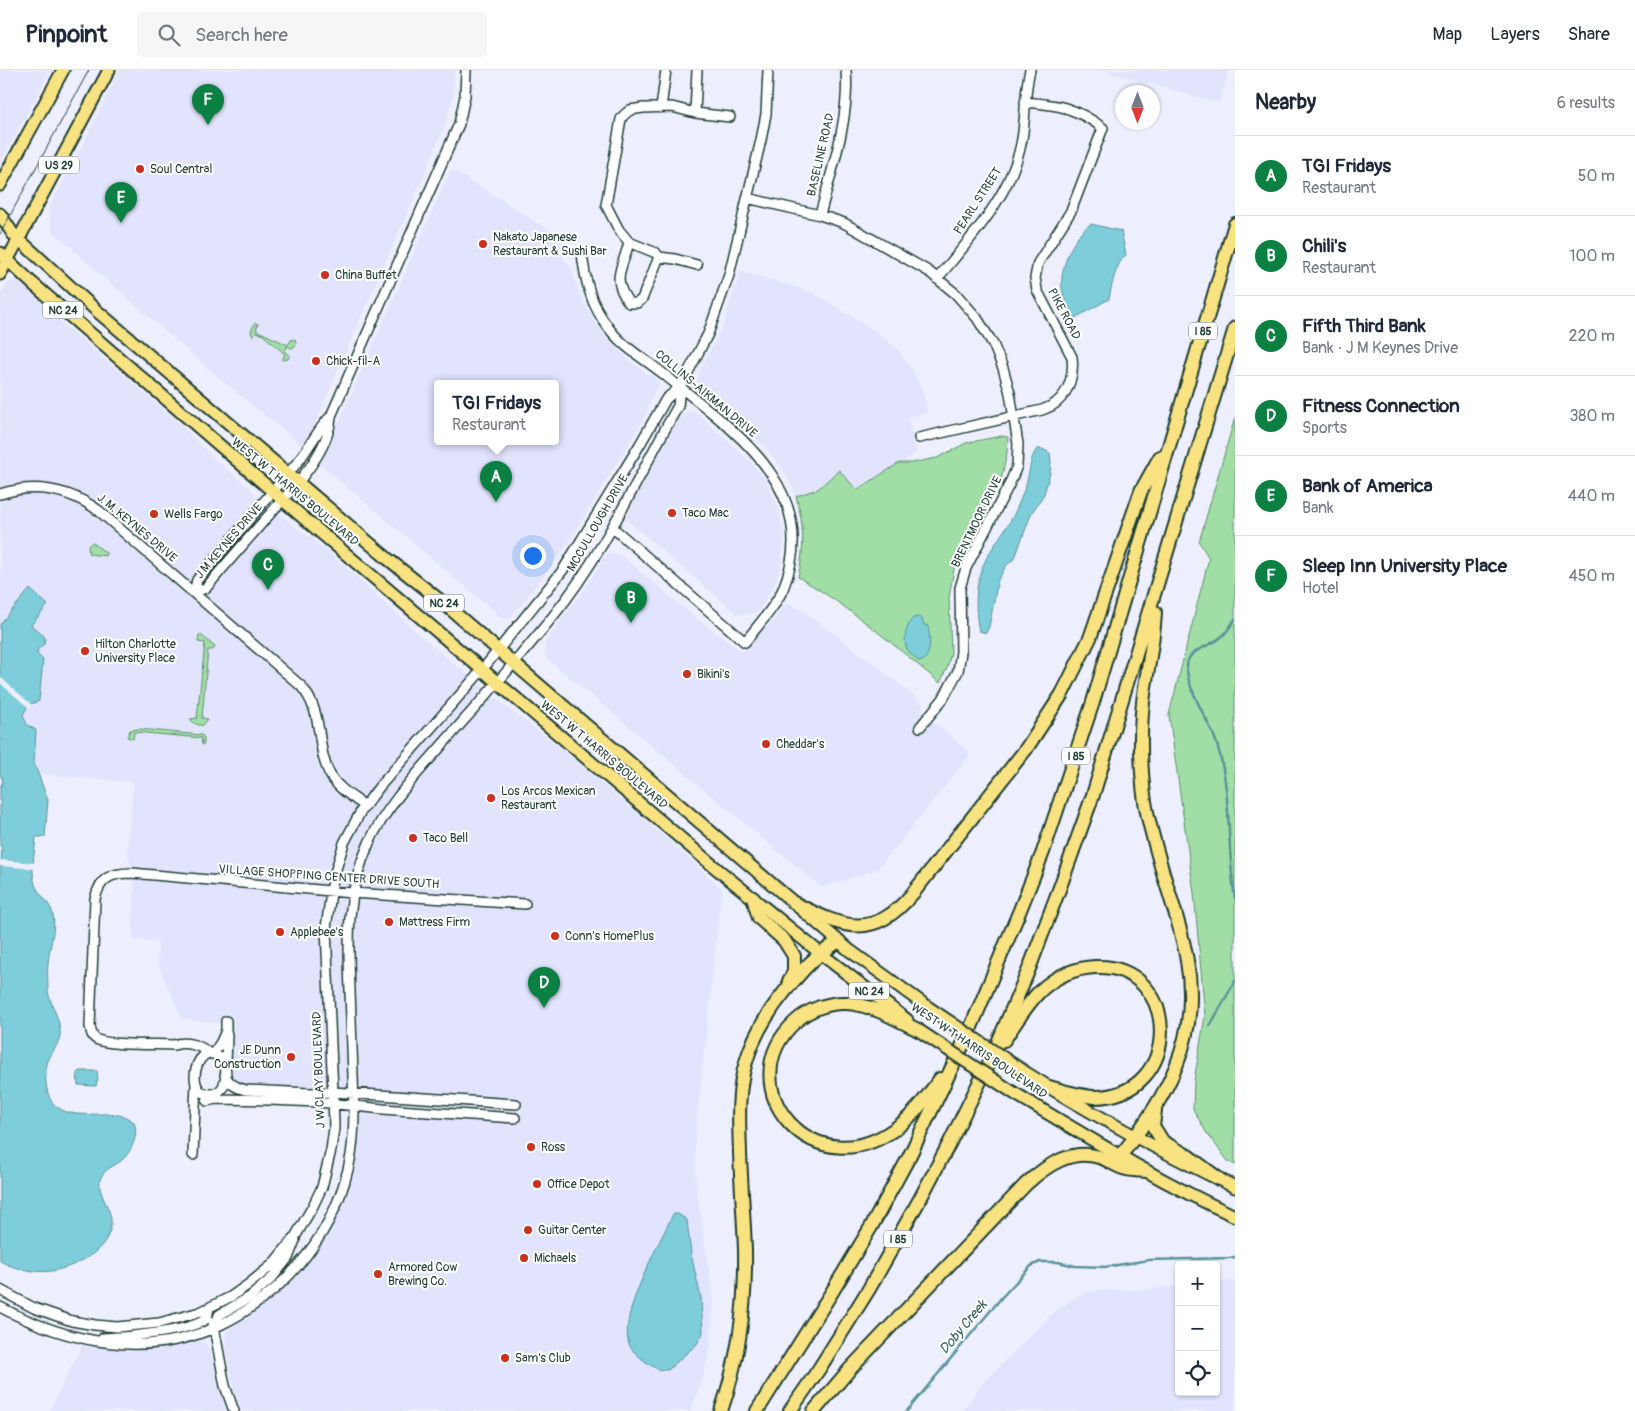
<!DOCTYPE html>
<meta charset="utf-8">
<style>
body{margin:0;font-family:Pangolin,sans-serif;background:#f6f6f7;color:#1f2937}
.controls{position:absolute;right:15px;bottom:15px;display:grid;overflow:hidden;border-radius:5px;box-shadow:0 1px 4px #0004}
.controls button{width:45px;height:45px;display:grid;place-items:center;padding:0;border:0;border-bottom:1px solid #e0e1e3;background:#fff;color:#1f2937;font:25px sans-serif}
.compass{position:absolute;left:1115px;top:15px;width:45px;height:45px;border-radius:50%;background:#fff;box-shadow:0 1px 4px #0004;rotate:180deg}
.you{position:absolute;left:532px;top:485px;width:18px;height:18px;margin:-12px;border:4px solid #fff;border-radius:50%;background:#1a73e8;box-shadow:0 0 0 8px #1a73e833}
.badge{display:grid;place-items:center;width:32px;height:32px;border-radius:50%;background:#0b8043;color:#fff;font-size:16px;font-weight:700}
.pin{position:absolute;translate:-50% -41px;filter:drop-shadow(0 1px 2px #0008)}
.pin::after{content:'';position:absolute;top:26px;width:18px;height:15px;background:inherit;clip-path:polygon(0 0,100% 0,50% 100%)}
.popup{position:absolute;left:434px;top:310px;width:125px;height:65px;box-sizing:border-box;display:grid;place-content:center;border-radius:5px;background:#fff;filter:drop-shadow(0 1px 4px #0005);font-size:16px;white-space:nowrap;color:#747a83}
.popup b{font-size:19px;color:#1f2937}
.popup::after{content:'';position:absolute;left:50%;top:100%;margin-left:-10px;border:10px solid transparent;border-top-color:#fff}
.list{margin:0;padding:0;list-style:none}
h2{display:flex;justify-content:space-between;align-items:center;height:65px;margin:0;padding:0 20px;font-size:21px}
h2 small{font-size:16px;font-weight:400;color:#747a83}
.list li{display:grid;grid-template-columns:32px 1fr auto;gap:15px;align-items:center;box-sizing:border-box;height:80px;padding:0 20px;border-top:1px solid #e0e1e3}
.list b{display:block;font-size:19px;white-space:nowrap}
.list p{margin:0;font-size:16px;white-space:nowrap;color:#747a83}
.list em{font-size:16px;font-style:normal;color:#747a83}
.icon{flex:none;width:28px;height:28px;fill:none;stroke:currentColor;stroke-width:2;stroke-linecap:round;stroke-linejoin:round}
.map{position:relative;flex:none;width:1235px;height:1341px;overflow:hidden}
header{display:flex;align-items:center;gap:30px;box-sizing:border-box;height:70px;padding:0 25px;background:#fff;border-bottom:1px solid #e0e1e3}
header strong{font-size:24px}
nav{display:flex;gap:28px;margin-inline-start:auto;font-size:18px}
.search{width:350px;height:45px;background:#f6f6f7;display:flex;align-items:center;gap:12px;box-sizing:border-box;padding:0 18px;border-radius:5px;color:#747a83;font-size:19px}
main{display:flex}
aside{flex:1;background:#fff}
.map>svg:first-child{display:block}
.built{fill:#e2e4fe;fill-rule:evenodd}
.green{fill:#a0dea6;stroke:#608e6d}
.water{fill:#7ecdda;stroke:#589398}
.pier{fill:#eeeffe}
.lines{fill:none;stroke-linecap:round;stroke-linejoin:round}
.stream{stroke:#589398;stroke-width:2.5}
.minor-casing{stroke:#1f3d34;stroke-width:12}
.major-casing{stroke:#1f3d34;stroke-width:15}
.highway-casing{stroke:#1f3d34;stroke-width:16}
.minor{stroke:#fff;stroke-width:9}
.major{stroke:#f8e281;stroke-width:11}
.highway{stroke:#f8e281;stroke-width:12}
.tram{stroke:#1f3d34;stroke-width:1}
.major-bridge-casing{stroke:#1f3d34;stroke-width:15;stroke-linecap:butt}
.major-bridge{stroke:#f8e281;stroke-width:11}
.poi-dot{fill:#c8321e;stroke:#fff;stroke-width:2}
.labels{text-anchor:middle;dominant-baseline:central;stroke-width:4;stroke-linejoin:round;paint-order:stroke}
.shield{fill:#fff;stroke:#627771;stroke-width:1}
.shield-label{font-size:11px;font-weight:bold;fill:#1f3d34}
.street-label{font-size:12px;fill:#1f3d34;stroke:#fff}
.poi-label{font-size:12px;fill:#1f3d34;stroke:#fff;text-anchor:start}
.water-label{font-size:14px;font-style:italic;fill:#37615e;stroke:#fff}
</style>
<header>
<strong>Pinpoint</strong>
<div class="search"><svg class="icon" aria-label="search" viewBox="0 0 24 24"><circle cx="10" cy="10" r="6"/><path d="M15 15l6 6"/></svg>Search here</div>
<nav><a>Map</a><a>Layers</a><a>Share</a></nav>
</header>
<main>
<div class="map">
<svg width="1235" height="1341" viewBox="0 0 1235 1341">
<rect width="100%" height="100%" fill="#eeeffe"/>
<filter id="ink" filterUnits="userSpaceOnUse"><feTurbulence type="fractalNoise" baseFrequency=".02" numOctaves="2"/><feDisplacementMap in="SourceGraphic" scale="10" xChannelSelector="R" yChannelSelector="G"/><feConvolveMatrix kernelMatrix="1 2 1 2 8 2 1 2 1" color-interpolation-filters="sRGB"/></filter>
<g filter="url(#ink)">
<path class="built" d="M0,0H51L0,93Z
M120,0H455L453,27L447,50L423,108L354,263L314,357L302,376L212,302L96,201L52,160L48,139L74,90H75Z
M1101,0H1229L1219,33Z
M451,99L567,171L564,179V188L572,199L577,216L586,237L605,266L629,290L660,313L651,328L646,345L562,483L510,548H502L320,394ZM437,313H555V371H437Z
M740,201L812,222L874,260L898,279L915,304L923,323L928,343L908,347L916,383L857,420L839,401L818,419L796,426L787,406L767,379L700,316L698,312V305L723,255Z
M14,210L22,213L33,225L60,251L176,350L214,388L251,419L257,428L326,479L422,567L508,638L557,675L689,788L722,819L695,1069L696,1111L713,1228L711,1271L704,1304L691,1341H242L234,1321L226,1279L225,1264L230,1256L256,1239L280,1221L308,1190L325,1166L342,1129L357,1020L309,1019L242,1016L233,1011L228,1003L230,954L182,949L157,892L158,871L133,870L134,817L127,780L133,712L37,704L34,689L36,661L27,655L23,645L28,635L39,631L43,590L37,584L38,579L44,574L45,567L31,555L29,520L0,554V225L8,213Z
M692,341L698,344L752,393L765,409L778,436L784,466L781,497L774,516L758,542L738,545L625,449L677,347L686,342Z
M607,483H613L622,486L695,547L742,582L760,561L768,556L788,532L799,538L873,593L924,634L920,640L971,684L878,799L822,818L545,587V573L587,515Z
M1235,1210V1341H962L987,1308L1054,1242L1073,1229L1087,1222L1101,1220H1139L1179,1216V1322H1216V1213Z
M198,1270L205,1273L211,1278L221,1322L227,1341H49L83,1274L108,1278L132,1279L155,1278Z"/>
<path class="green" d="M255,253L258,254L256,260L288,275L291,270L295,269L296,274L294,277L291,278L287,276L285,282L290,285L288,289L282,290L285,284L263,265L257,262L254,265H252L251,261Z
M1235,347V1095L1228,1091L1206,1062L1193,1039L1194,1011L1205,946L1194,823L1169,645L1209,488L1199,472Z
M1001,366L1008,367L1007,383L1002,406L961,482L954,499L949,527L951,583L947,598L940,613C895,576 849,536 798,507C805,478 804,454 796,426L818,419L839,400L857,420L899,393H911L937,388L966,373Z
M92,472L106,483V486L89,484L88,476Z
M199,565H201L215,577L213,580H208L202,648L208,649L203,655C198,656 193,653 190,649L197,648L205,573L198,572Z
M139,659L201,665L204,667V674L202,675L201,668L134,662L133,669L127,667L130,660Z"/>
<path class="water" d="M1091,154L1121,161L1126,185C1116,192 1111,218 1109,229L1075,248C1071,240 1065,232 1063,223C1057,202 1073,165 1091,154Z
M1037,379H1042L1050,383L1051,392L1050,403L1044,424L1031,444L1015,488L1006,496L998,510L989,557L986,563L979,561C975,543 975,521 980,504C987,479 1010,458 1019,433C1022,426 1025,418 1027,411C1030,401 1030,387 1037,379Z
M30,519L48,535L31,555L45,567L44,574L38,579L37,584L43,590L39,631L28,635L23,645L27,655L36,660L34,693L48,730L45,767H36C35,783 29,804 37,819C42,827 52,836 53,845C56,861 49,877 48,894C47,902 48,911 48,920C49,932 59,946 60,960C62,971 52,981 48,991C44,1002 45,1022 52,1032C73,1057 111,1033 134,1052C139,1065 132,1081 122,1090C115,1096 103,1099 100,1110C97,1125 113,1139 111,1154C109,1181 75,1197 52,1201C36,1203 14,1199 0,1191V817L4,814L0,810L2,778L0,776V718L3,711L0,704V554Z
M919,547L922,549L924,555L928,556C930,567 932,583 923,591H918C915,587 909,583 907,579C902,569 907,555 913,548Z
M79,1001H97L98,1011H97L96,1016L78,1015L77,1003Z
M673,1144H678L687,1150L691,1184L701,1228L703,1263L697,1274L668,1300C657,1301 649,1295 641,1288C635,1283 629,1278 628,1270C621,1241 660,1172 673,1144Z"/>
<path class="pier" d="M0,607L32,635L29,638L0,613Z
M0,790L36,793V799L0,796Z"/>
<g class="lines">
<path class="stream" d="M1235,549C1231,555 1227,563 1221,567C1213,575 1195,578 1189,588C1179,606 1207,648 1214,666C1233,715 1226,776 1235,828
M1210,956L1235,911
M907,1341L1002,1227L1031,1196L1040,1192H1058L1075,1196L1105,1197L1149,1190L1229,1188L1235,1187"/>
<g class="minor-casing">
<path id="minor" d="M661,38L666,0
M695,43L730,47
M747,128L820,145L844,153L928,201L956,224L977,248L993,274L1003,298L1010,323L1018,374L1017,396L1009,415L966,498L960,518L961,582L958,601L943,629L920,657
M820,145C832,98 850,49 846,0
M629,172L656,183L659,187L642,229L637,233H629C610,207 623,199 629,172L619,160L606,135L621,49L624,45L630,40L643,38L672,37L695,43L697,0
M582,183C585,211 591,235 608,257C623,278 647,290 666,306C733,360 824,419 783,519C774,539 758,555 745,572L612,457
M659,187L675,189L697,195
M937,209C971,168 1013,123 1022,69C1026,46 1024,23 1030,0
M919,368L1042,340C1047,338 1053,336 1057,332C1070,321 1074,303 1072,287L1037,220L1035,208L1038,193L1071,141L1103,58C1075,37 1059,35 1025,32
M0,424C35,413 68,419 98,440L301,616C326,645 314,679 332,708C340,720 353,727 365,736
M194,522L206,518C224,496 243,475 261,454C286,425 329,386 331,346L459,54L465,26L466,0
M194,522L197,510L297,393C309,378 318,359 331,346
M208,983C201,975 185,971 174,975C159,974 107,976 96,969C91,966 91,961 90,956L95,829C100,808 110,803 132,803L352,823L525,834
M208,983C226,985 229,1002 223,1017C217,1025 209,1026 200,1021C191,1010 195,989 208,983Z
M213,984L221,972L225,963
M226,995L227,965L226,961V951
M225,1005C229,1014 236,1018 246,1020L310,1023L333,1022L516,1034
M207,1031L216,1029L269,1030L319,1032L383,1039L515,1048
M193,1085L196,1013
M0,1220L34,1238L72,1251L95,1255L117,1257L159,1253L200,1242L232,1226L249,1214L272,1195L295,1167L313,1136L322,1117L331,1080L334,1058L333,1022L326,858L333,809L344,773L361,741L380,716L482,600L563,500L639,376L666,329L680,317L693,293L708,264L729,205L761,70L766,44L768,0
M0,1237C68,1273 148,1290 220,1255C288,1222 338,1160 351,1085C355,1059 354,1033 353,1006C352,978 351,949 350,921C348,866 346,825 369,773C387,735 416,705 443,674C481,631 519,589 554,545C605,482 638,406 678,336L680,317
M213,1252L225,1316L234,1341
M214,1258L219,1245L250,1227L272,1208L288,1188L295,1170
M103,1268C125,1267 192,1262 207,1248L209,1238"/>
</g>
<g class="major-casing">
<path id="major" d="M0,115L63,0
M0,144L13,164L97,241L388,489L441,531L849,880L929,938
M0,183L32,213L299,444L711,794L820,883L907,950
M0,204L109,0
M1023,1001C1091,1044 1162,1082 1235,1117
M1014,1023C1086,1066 1158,1111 1235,1146"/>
</g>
<g class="highway-casing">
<path id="highway" d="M753,828L759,848L784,870L794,886V902L789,911
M796,834C844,858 873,871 913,823L1026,679L1062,624L1090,568L1141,421L1160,387
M918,960C896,949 873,935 847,933C829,932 809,939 795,952C726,1016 815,1123 900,1055C916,1043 928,1025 940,1009
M1004,970C1015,954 1026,935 1040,921C1055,907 1074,898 1095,897C1181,893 1185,1027 1094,1027C1079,1026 1063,1021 1049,1017
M1155,1040L1153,1056L1163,1072L1188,1086L1219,1109
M1121,1085C1167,1027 1201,968 1187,891C1182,859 1170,828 1161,796C1154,770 1145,742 1143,715C1140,683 1140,649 1145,617C1149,592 1154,567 1155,542
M721,1341C739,1289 746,1236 745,1181C744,1148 741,1115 740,1082C739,1052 737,1021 746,992C754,964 768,942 786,920C805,897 814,887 839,871
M757,1341L832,1222L871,1157L909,1087L969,962L1020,840L1043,782L1093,632L1235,154
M790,1341L819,1299L869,1219L920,1129L950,1072L991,989L1029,899L1060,817L1093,725L1235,258
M814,1341L850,1299L1026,1114C1047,1095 1073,1077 1102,1088C1110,1091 1116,1096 1123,1098C1130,1101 1139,1100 1146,1101"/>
</g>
<use href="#minor" class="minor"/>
<use href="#major" class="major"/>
<use href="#highway" class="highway"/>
<path class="tram" d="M0,164L89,0"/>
<g class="major-bridge-casing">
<path id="major-bridge" d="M929,938L1023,1001
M918,960L1014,1023"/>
</g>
<use href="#major-bridge" class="major-bridge"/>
</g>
</g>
<g class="poi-dot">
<circle cx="140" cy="99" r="5"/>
<circle cx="483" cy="174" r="5"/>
<circle cx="325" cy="205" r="5"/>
<circle cx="316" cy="291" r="5"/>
<circle cx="672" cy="443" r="5"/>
<circle cx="154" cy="444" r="5"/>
<circle cx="85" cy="581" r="5"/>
<circle cx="687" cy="604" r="5"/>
<circle cx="766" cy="674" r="5"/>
<circle cx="491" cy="728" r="5"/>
<circle cx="413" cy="768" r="5"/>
<circle cx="389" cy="852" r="5"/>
<circle cx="280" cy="862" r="5"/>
<circle cx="555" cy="866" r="5"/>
<circle cx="291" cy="987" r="5"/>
<circle cx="531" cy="1077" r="5"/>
<circle cx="537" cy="1114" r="5"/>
<circle cx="528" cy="1160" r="5"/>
<circle cx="524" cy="1188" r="5"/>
<circle cx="378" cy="1204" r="5"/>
<circle cx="505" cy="1288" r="5"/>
</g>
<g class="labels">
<g class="shield">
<rect x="39" y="86.5" width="40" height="17" rx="4"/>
<rect x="43" y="231.5" width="40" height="17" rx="4"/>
<rect x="1189" y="252.5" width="28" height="17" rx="4"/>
<rect x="424" y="524.5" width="40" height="17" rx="4"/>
<rect x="1062" y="677.5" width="28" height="17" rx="4"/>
<rect x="849" y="912.5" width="40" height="17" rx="4"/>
<rect x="884" y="1160.5" width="28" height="17" rx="4"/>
</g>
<g class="shield-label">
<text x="59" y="95">US 29</text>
<text x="63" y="240">NC 24</text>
<text x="1203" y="261">I 85</text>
<text x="444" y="533">NC 24</text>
<text x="1076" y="686">I 85</text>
<text x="869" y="921">NC 24</text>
<text x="898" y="1169">I 85</text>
</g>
<g class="street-label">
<text transform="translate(821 85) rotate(-77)">BASELINE ROAD</text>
<text transform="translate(978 131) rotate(-57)">PEARL STREET</text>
<text transform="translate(1064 244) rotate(62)">PIKE ROAD</text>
<text transform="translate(706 324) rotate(40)">COLLINS-AIKMAN DRIVE</text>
<text transform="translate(295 422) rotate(40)">WEST W T HARRIS BOULEVARD</text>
<text transform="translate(977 452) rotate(-64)">BRENTMOOR DRIVE</text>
<text transform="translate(598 453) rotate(-60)">MCCULLOUGH DRIVE</text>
<text transform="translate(137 458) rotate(40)">J. M. KEYNES DRIVE</text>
<text transform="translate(229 471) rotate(-49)">J M KEYNES DRIVE</text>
<text transform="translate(604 685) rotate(40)">WEST W T HARRIS BOULEVARD</text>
<text transform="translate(329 807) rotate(4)">VILLAGE SHOPPING CENTER DRIVE SOUTH</text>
<text transform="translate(979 981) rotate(34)">WEST W T HARRIS BOULEVARD</text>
<text transform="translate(319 1000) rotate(-92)">J W CLAY BOULEVARD</text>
</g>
<g class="poi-label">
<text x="150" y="99">Soul Central</text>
<text x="493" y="167">Nakato Japanese<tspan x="493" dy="14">Restaurant &amp; Sushi Bar</tspan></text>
<text x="335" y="205">China Buffet</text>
<text x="326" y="291">Chick-fil-A</text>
<text x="682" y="443">Taco Mac</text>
<text x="164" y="444">Wells Fargo</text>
<text x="95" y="574">Hilton Charlotte<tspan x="95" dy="14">University Place</tspan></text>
<text x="697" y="604">Bikini's</text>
<text x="776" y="674">Cheddar's</text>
<text x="501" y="721">Los Arcos Mexican<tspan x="501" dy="14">Restaurant</tspan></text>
<text x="423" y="768">Taco Bell</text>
<text x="399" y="852">Mattress Firm</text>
<text x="290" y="862">Applebee's</text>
<text x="565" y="866">Conn's HomePlus</text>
<text x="281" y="980" text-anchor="end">JE Dunn<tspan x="281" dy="14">Construction</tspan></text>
<text x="541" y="1077">Ross</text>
<text x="547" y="1114">Office Depot</text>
<text x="538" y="1160">Guitar Center</text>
<text x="534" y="1188">Michaels</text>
<text x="388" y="1197">Armored Cow<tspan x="388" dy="14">Brewing Co.</tspan></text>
<text x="515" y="1288">Sam's Club</text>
</g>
<g class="water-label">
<text transform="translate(963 1257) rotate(-50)">Doby Creek</text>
</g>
</g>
</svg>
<div class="controls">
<button>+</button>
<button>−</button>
<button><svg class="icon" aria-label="locate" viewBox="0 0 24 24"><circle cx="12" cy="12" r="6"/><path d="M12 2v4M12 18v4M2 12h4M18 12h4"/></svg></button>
</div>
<svg class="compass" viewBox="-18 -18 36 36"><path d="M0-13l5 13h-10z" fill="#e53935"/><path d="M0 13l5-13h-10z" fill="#747a83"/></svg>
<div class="you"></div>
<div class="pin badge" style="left:496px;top:432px">A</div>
<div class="popup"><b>TGI Fridays</b>Restaurant</div>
<div class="pin badge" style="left:631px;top:553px">B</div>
<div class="pin badge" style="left:268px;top:520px">C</div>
<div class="pin badge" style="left:544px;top:938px">D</div>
<div class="pin badge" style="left:121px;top:153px">E</div>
<div class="pin badge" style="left:208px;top:55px">F</div>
</div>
<aside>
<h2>Nearby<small>6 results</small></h2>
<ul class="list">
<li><span class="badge">A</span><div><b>TGI Fridays</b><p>Restaurant</p></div><em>50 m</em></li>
<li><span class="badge">B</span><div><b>Chili's</b><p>Restaurant</p></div><em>100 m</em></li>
<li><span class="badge">C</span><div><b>Fifth Third Bank</b><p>Bank · J M Keynes Drive</p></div><em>220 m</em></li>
<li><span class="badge">D</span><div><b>Fitness Connection</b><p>Sports</p></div><em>380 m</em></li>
<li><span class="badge">E</span><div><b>Bank of America</b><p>Bank</p></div><em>440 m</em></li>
<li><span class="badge">F</span><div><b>Sleep Inn University Place</b><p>Hotel</p></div><em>450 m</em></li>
</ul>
</aside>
</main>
